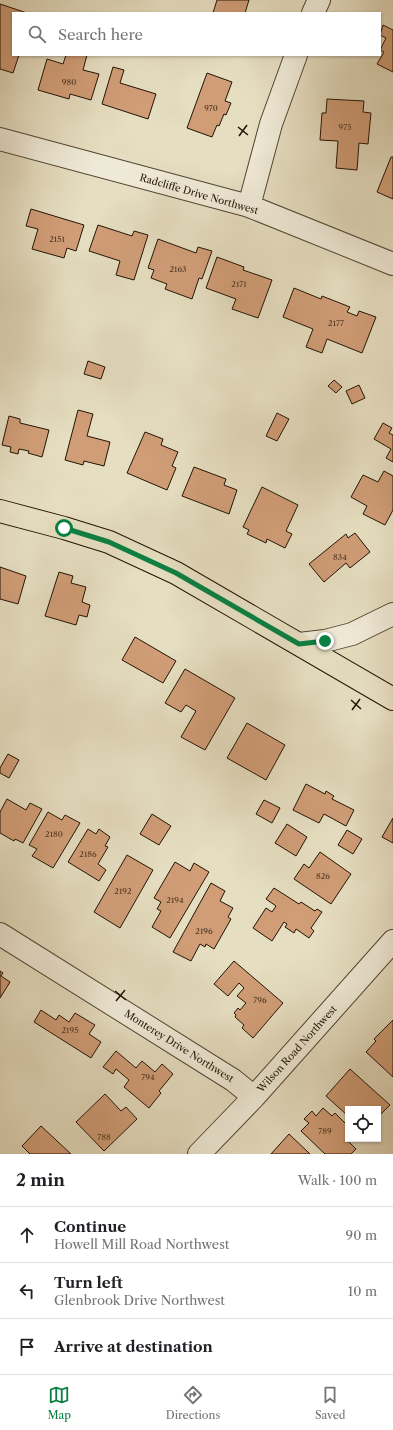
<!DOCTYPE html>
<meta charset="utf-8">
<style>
body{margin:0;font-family:"Libre Caslon Text",serif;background:#f6f6f6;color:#202124}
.controls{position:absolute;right:12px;bottom:12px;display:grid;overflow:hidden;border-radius:0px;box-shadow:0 1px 3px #0004}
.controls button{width:36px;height:36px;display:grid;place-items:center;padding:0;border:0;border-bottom:1px solid #e0e0e0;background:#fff;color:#202124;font:20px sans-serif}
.stop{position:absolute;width:12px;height:12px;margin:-9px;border:3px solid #0b8043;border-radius:50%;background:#fff}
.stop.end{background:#0b8043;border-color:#fff;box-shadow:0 1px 4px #0008}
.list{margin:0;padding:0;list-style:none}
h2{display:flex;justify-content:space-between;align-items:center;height:52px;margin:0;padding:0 16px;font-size:17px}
h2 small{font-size:13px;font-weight:400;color:#757577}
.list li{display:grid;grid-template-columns:26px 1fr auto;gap:12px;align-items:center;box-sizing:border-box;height:56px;padding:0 16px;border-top:1px solid #e0e0e0}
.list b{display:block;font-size:15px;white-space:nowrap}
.list p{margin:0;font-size:13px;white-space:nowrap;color:#757577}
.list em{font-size:13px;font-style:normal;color:#757577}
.icon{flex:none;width:22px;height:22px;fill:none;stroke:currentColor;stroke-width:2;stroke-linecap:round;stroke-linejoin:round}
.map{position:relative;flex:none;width:393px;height:1154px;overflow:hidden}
.search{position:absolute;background:#fff;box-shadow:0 1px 3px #0004;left:12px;right:12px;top:12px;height:44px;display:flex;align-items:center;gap:10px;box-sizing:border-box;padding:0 14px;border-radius:0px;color:#757577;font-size:15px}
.sheet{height:220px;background:#fff}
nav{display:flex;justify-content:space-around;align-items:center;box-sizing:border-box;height:56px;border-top:1px solid #e0e0e0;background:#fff;font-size:11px;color:#757577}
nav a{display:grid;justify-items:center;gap:2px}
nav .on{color:#0b8043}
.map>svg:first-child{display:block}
.building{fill:#d09d77;stroke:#211304}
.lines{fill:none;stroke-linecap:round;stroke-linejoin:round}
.minor-casing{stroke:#524633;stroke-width:24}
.major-casing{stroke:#211304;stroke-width:24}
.minor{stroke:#efead7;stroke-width:22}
.major{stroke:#e6dec1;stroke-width:22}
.route{stroke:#0b8043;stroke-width:5}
.ticks{fill:none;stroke:#211304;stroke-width:1.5}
.labels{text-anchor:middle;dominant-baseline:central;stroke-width:3;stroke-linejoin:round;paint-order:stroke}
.number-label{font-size:8px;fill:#4d3621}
.street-label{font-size:10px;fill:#211304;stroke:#efead7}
</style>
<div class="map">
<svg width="393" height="1154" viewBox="0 0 393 1154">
<rect width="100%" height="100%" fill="#e6dec1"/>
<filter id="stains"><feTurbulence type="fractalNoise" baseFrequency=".005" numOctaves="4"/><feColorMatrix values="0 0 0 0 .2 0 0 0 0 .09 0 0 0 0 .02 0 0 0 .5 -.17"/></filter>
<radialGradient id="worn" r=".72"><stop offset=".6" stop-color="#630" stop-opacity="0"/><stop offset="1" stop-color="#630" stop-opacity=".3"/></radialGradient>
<path class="building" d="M217,0H249L245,13H213Z
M0,4L27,13H13V55H19L13,73L0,69Z
M383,25L393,30V72L377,64L384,52L380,50L386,38L380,35Z
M66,55H87L83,70L99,74L91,100L70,94L69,99L38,90L47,59L63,64Z
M113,67L124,70L120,83L156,94L148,119L102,104Z
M207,73L232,82L225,101L231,103L226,115L224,114L219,126L217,125L212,137L187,128Z
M327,99L364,101L363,112L371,113L368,144L359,143L357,170L336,168L338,141L320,140L322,113H326Z
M391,157H393V199L377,192Z
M31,209L84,225L76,251L67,248L64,258L32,249L38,229L26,226Z
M98,225L132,236L134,231L148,235L134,280L116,275L120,261L89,251Z
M158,239L196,253L198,247L212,251L202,279L199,278L192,299L165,289L167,284L151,278L154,270L148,268Z
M217,257L244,267L243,270L272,280L258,318L232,309L236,299L206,288Z
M294,288L321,299L322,296L350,307L347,312L357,316L359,311L376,317L362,353L327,339L322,353L306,347L313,329L283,317Z
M88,361L105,367L101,379L84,374Z
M334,380L342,387L336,393L328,386Z
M359,385L365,398L352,404L346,391Z
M78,410L93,414L87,436L110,442L104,466L84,461L83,465L65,460Z
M277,413L289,419L277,441L266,436Z
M9,416L20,419V423L49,430L42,457L28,453L29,451L19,449L18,454L10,452L11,447L2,445Z
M383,423L392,428L389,433L393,435V462L386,458L391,449L374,439Z
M145,432L163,439L161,445L178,452L172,466L176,468L167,490L127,473Z
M194,467L226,479L224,485L237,490L229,514L182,496Z
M384,471L393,476V510L385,525L363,514L367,506L351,497L363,475L378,482Z
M262,487L298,505L286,531L292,534L285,548L267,539L266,543L247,534L249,530L243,527Z
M355,533L370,552L350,568L346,563L324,582L309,564L346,534L348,538Z
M0,567L26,576L18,604L0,599Z
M59,572L73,576L71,583L86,587L82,602L90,605L87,617L79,615L76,625L45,616Z
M135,637L176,661L163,683L122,660Z
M185,669L235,698L205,750L181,737L196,711L186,705L181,712L165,703Z
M247,723L285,745L266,780L227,758Z
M8,754L19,760L9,778L0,773V768Z
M306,784L325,794L326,791L334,796L332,799L354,810L346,826L324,814L319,823L293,810Z
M7,799L26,810L30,803L42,809L23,843L15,839L14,841L0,833V812Z
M264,800L280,808L272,823L256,814Z
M48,812L62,820L65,815L80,823L53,868L32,856L37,849L29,845Z
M152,814L171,826L159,845L140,834Z
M393,818V843L382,837Z
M287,824L307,837L296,856L275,843Z
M88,829L96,834L99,829L110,837L105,846L108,847L98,864L106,870L99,881L68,862Z
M347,830L362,839L353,854L338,845Z
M320,852L351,874L331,904L294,879L304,864L309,868Z
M127,855L153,870L120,928L94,912Z
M175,862L190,871L194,863L209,872L170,938L152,927L161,911L157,909L161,902L154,898Z
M211,883L225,891L220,901L233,908L228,917L231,919L214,949L206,944L205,947L200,944L191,961L173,952Z
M274,888L299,904L301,902L315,911L317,909L322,912L311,928L314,931L309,938L296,929L294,933L285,927L287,924L284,922L272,941L253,928L266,908L272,912L276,906L266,899Z
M234,961L283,1003L253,1038L242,1028L244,1025L235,1017L236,1015L234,1013L238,1008L240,1010L246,1003L237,996L244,988L239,983L228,996L214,984Z
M0,971L3,973L1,976L10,982L0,998Z
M41,1010L56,1020L59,1015L69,1022L75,1013L95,1025L89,1034L101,1042L91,1058L34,1022Z
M393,1020V1077L366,1052L376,1041L374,1039Z
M116,1051L136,1068L142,1061L155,1072L162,1064L173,1074L159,1091L161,1093L149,1108L124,1087L129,1080L116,1069L113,1074L103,1067Z
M350,1069L390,1105L378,1117V1109H348V1116L326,1096Z
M105,1094L121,1111L126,1107L137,1119L104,1151L76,1122Z
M323,1108L332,1116L335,1113L347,1125L345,1127L348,1130V1139H352L349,1142L356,1149L351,1154H325L301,1131L309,1123L304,1119L312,1111L316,1116Z
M41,1126L71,1154H30L22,1146Z
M289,1134L310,1154H271Z"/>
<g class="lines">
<g class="minor-casing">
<path id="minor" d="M313,13L319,0
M0,139L249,206L393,264
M249,206L271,124L296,55
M299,644L325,641L352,634L393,614
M0,934L233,1080L254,1097
M199,1154L254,1097L393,941"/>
</g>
<g class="major-casing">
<path id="major" d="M0,511L64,528L109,542L176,573L393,699"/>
</g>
<use href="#minor" class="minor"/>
<use href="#major" class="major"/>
</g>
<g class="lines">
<path class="route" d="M64,528L109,542L176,573L299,644L325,641"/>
</g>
<path class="ticks" d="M238,127L248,135M239,136L247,125M351,700L361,709M352,710L360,699M115,991L126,1000M116,1001L125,990"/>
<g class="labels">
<g class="number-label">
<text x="69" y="82">980</text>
<text x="211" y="108">970</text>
<text x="345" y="127">975</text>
<text x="57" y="239">2151</text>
<text x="178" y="269">2163</text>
<text x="239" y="284">2171</text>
<text x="336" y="323">2177</text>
<text x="340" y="557">834</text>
<text x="54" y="834">2180</text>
<text x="88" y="854">2186</text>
<text x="323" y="876">826</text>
<text x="123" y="891">2192</text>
<text x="175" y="900">2194</text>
<text x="204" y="931">2196</text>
<text x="260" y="1000">796</text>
<text x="70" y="1030">2195</text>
<text x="148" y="1077">794</text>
<text x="325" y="1131">789</text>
<text x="104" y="1137">788</text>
</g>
<g class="street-label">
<text transform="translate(199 194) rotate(16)">Radcliffe Drive Northwest</text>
<text transform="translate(179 1046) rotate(32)">Monterey Drive Northwest</text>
<text transform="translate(297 1049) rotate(-48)">Wilson Road Northwest</text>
</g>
</g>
<rect width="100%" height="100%" filter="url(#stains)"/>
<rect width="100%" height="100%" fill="url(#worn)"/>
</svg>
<div class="controls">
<button><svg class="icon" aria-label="locate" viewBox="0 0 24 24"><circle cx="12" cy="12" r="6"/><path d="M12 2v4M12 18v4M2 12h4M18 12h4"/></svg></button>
</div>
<div class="stop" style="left:64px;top:528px"></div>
<div class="stop end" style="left:325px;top:641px"></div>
<div class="search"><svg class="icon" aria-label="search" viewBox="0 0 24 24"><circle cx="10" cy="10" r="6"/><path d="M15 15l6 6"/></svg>Search here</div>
</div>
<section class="sheet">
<h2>2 min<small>Walk · 100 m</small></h2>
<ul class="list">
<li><svg class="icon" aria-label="ahead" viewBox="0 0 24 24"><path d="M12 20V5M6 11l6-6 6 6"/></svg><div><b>Continue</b><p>Howell Mill Road Northwest</p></div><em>90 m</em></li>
<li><svg class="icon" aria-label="left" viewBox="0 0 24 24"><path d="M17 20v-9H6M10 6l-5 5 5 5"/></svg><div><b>Turn left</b><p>Glenbrook Drive Northwest</p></div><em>10 m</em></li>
<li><svg class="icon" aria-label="arrive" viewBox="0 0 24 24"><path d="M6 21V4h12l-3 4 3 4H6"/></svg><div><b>Arrive at destination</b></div></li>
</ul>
</section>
<nav>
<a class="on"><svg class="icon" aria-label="map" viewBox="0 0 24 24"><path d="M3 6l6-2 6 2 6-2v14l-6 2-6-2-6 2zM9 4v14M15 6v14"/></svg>Map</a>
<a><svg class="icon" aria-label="directions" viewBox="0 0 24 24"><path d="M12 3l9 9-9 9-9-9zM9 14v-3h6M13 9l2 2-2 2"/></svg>Directions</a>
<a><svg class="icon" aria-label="saved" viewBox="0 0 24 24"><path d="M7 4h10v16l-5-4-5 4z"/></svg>Saved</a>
</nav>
